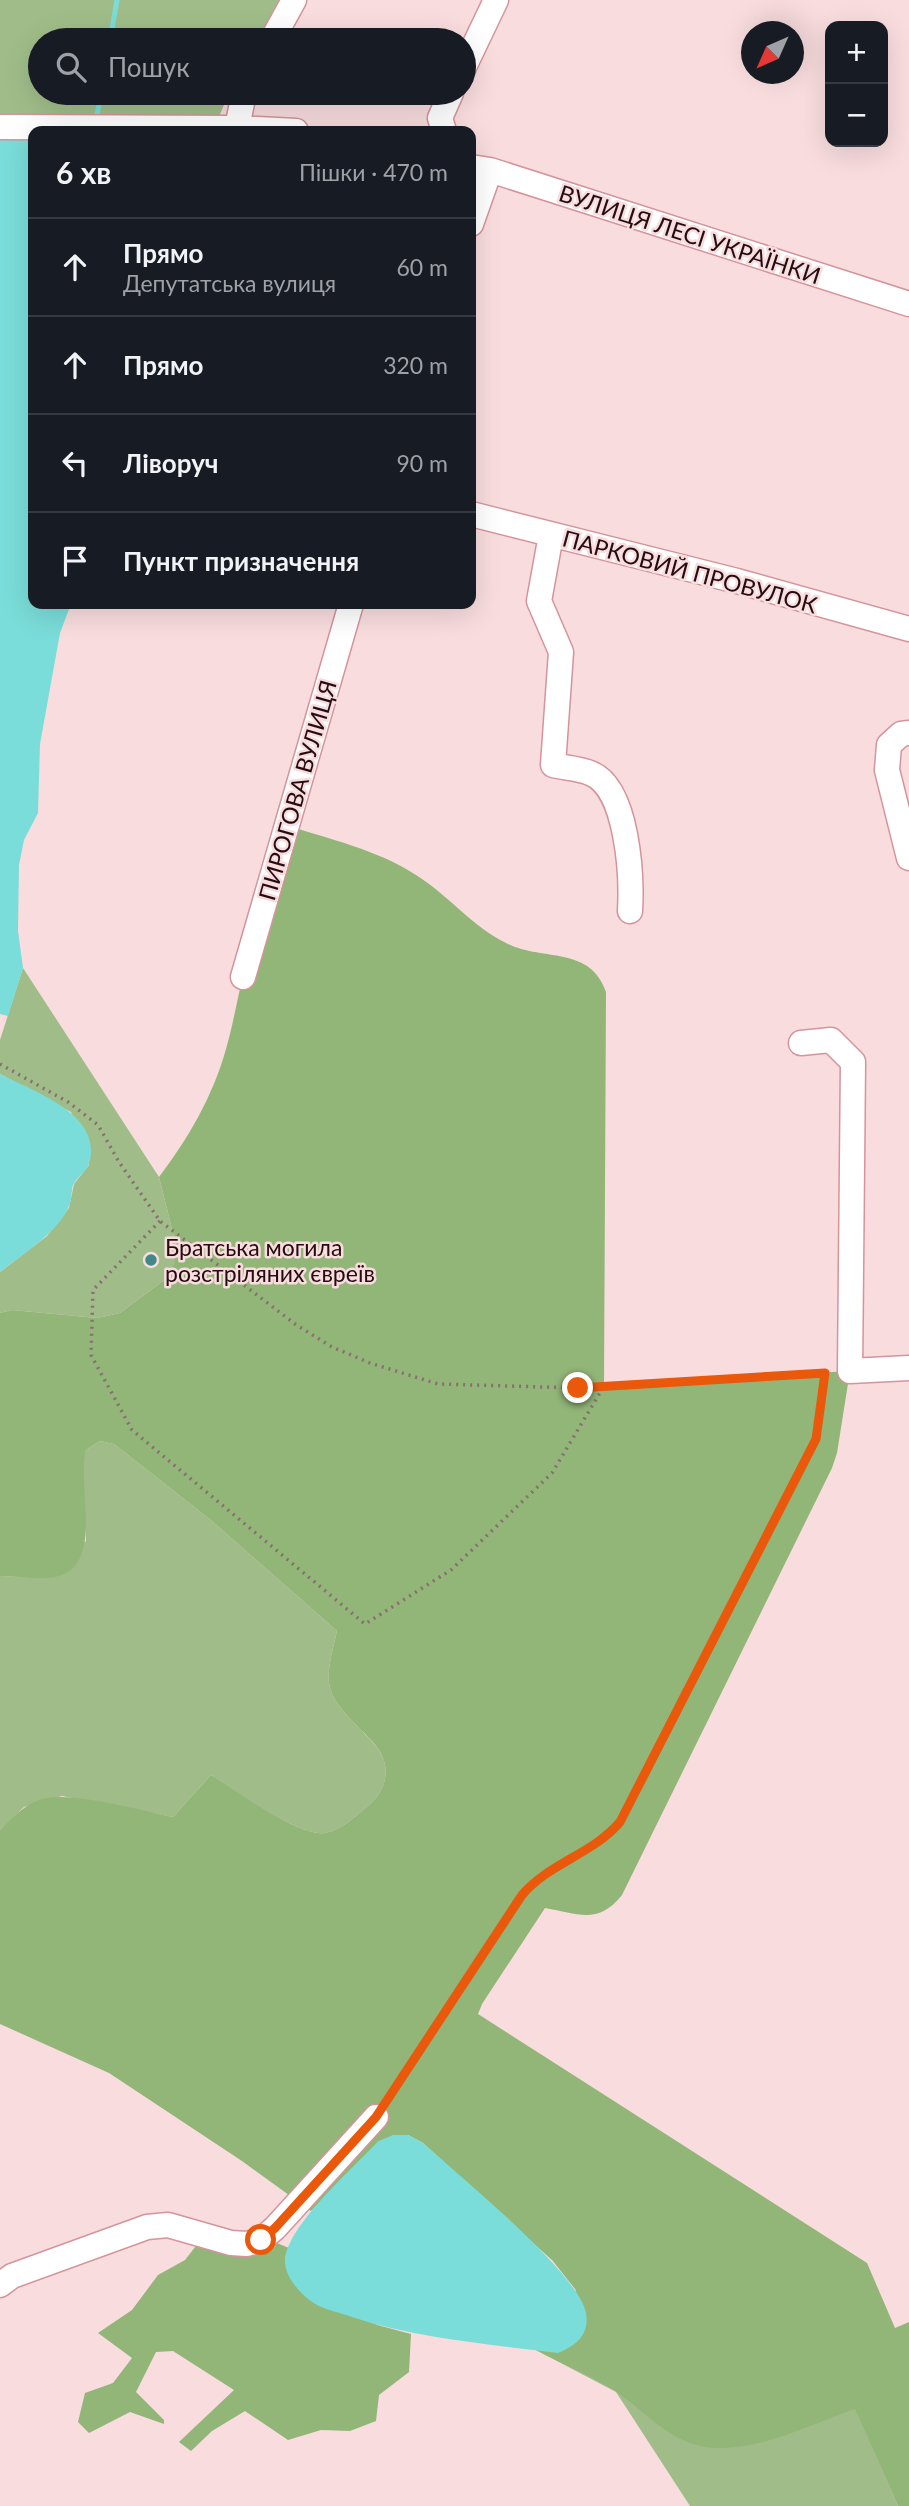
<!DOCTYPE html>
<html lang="uk">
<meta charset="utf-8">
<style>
body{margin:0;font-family:Lato,sans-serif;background:#242831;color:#f1f3f6}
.controls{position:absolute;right:21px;top:21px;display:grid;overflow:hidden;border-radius:14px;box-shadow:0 7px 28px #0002}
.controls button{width:63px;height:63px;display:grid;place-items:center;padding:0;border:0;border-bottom:2px solid #363941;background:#171b24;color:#f1f3f6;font:35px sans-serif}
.compass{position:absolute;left:741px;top:21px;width:63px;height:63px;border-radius:50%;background:#171b24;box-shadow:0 7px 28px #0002;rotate:225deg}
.stop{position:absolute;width:21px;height:21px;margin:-16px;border:5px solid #ea580c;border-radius:50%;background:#fff}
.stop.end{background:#ea580c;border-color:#fff;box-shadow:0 2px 7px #0008}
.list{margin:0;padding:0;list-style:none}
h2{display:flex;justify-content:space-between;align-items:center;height:91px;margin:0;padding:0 28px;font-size:30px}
h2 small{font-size:23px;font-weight:400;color:#9ea1a6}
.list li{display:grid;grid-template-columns:46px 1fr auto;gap:21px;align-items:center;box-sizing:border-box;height:98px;padding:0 28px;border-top:2px solid #363941}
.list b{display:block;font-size:26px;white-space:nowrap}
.list p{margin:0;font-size:23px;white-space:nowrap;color:#9ea1a6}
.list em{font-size:23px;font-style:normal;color:#9ea1a6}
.icon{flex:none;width:38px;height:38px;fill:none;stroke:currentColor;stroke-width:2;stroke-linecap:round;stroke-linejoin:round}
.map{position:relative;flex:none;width:909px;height:2506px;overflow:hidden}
.search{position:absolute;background:#171b24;box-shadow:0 7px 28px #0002;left:28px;top:28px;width:448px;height:77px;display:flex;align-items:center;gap:18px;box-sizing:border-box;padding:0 24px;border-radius:38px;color:#9ea1a6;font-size:26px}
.panel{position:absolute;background:#171b24;box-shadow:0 7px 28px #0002;left:28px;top:126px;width:448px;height:483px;border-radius:14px}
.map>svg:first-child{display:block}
.green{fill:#a0bd89}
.forest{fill:#92b578}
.water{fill:#7addd9}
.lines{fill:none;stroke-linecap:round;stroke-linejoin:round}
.stream{stroke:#7addd9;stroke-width:5}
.minor-casing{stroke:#d5949b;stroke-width:27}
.path{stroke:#886f72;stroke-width:3.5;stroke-dasharray:2 5;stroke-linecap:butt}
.minor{stroke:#fff;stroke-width:24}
.route{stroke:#ea580c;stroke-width:9}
.poi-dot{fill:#418886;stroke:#f8dcde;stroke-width:2.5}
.labels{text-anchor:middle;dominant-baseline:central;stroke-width:5;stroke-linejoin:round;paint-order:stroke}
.street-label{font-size:23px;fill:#240d10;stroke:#f8dcde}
.poi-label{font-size:23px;fill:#240d10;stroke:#f8dcde;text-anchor:start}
</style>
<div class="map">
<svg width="909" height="2506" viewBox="0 0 909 2506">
<rect width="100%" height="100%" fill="#f8dcde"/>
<path class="green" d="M0,0H280L258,40H40V93H229L213,131L0,137Z
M23,968L159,1177L176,1245L174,1263L167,1278L120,1313L97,1318L12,1310L0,1313V1272L47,1236L69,1208L74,1184L89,1165L71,1112L0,1074V1040Z
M100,1441L114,1444L212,1521L337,1631C324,1685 322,1691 362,1731C371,1741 380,1748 384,1761C389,1777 382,1794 370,1804C357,1815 342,1830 325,1833C299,1837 235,1790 211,1775L173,1817L62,1796L24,1807L0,1830V1576L41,1577L86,1541L82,1463L86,1450Z
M553,2261L855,2408L898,2506H690L616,2392L536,2350L555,2346L576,2290Z"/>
<path class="forest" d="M286,825C329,839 378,850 416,875C448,895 473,927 506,943C543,962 590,945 606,992L604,1385L850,1371L837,1453L832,1468L622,1895C598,1925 579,1914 545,1908L482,2004L478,2014L867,2263L895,2328L909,2322V2506H898L855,2409C814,2423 762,2450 717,2448C674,2447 649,2415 617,2392C592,2376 562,2364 536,2350L558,2352L576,2290L553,2261L423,2143L408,2135L379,2141L311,2211L242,2161L109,2073L0,2024V1830C12,1818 23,1806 39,1800C66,1789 142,1811 173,1817L211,1775C235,1789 298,1837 325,1833C342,1830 357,1815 370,1804C382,1794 389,1777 384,1761C380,1748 371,1740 362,1731C322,1691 324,1685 337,1631L212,1521L114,1444L100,1441L86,1450C76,1486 106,1567 55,1577C38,1580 17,1576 0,1576V1313L12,1310L97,1318L120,1313L167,1278L174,1263L176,1245L159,1177C188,1139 213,1096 226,1049C233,1025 237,1000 243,976C257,925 272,875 286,825Z
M199,2242L264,2247L277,2243L289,2248L285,2263L316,2304L381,2326L411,2334L409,2372L379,2395L376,2421L350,2431L321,2430L288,2440L245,2411L212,2431L191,2451L179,2442L234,2390L173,2351L156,2352L136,2392L164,2420V2424L130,2412L89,2433L78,2422L85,2393L113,2383L132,2358L98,2333L132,2310L158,2275L185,2260Z"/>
<path class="water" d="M0,137L33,139V604H71L60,633L40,744L38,813L24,840L19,865L18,931L23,968L8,1016L0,1014Z
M0,1074C34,1092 104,1114 89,1164C86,1172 77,1177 73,1185C71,1192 72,1200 69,1206C60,1231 20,1256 0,1272Z
M393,2135H408L423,2143C458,2175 579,2273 586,2313C590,2334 576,2346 558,2353C489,2344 419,2339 352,2317C341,2313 327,2310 317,2305C303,2297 286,2279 285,2263C283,2229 355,2166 379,2141Z"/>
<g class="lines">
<path class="stream" d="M110,40L117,0
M96,121L101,93"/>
<g class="minor-casing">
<path id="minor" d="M272,40L294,0
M464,67L496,0
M0,127L237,128L296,131
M237,128L244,93
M444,131L440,118L451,93
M471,167L490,170L909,304
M471,224L490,170
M471,514L737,581L909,629
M551,535L539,601L561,652L553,765C565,768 579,768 590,773C628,787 632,877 630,911
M909,733L901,734L889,745L887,770L909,858
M243,977L351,604
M801,1043L831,1040L853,1062L850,1371L909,1368
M0,2285L12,2276L147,2227L168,2225L231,2243L247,2244L261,2240L275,2228L376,2117"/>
</g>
<path class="path" d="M0,1064L68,1102L98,1125L119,1162L160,1221L295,1324L332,1347L370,1363L438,1384L578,1388L831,1372
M160,1221L93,1290L91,1355L132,1430L365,1624L451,1570L552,1473L604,1386
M387,2101L522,1895C549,1863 593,1854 620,1822L816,1439L820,1419L825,1373"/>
<use href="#minor" class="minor"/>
</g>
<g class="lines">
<path class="route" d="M261,2240L275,2228L376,2117L522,1895C549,1863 593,1854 620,1822L816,1439L825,1373L578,1388"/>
</g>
<circle class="poi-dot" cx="151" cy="1260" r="7"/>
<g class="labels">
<g class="street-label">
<text transform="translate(690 234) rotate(18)">ВУЛИЦЯ ЛЕСІ УКРАЇНКИ</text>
<text transform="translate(690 571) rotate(15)">ПАРКОВИЙ ПРОВУЛОК</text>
<text transform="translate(297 790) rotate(-74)">ПИРОГОВА ВУЛИЦЯ</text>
</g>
<g class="poi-label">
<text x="165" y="1247">Братська могила<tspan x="165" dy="26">розстріляних євреїв</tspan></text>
</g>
</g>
</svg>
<div class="controls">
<button>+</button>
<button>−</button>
</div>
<svg class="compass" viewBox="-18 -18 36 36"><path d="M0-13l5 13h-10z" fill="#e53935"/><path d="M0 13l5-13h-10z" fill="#9ea1a6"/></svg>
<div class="stop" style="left:261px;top:2240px"></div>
<div class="stop end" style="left:578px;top:1388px"></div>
<div class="search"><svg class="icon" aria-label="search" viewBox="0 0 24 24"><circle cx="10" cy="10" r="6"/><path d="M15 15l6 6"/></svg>Пошук</div>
<section class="panel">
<h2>6 хв<small>Пішки · 470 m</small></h2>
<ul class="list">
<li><svg class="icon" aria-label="ahead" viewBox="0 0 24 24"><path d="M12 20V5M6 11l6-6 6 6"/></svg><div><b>Прямо</b><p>Депутатська вулиця</p></div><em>60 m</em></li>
<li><svg class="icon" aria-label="ahead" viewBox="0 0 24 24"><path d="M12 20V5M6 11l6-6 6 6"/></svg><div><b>Прямо</b></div><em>320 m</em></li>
<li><svg class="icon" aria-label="left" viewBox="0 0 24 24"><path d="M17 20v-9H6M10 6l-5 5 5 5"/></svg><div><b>Ліворуч</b></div><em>90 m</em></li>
<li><svg class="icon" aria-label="arrive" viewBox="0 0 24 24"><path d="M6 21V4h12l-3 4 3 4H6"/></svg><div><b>Пункт призначення</b></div></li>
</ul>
</section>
</div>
